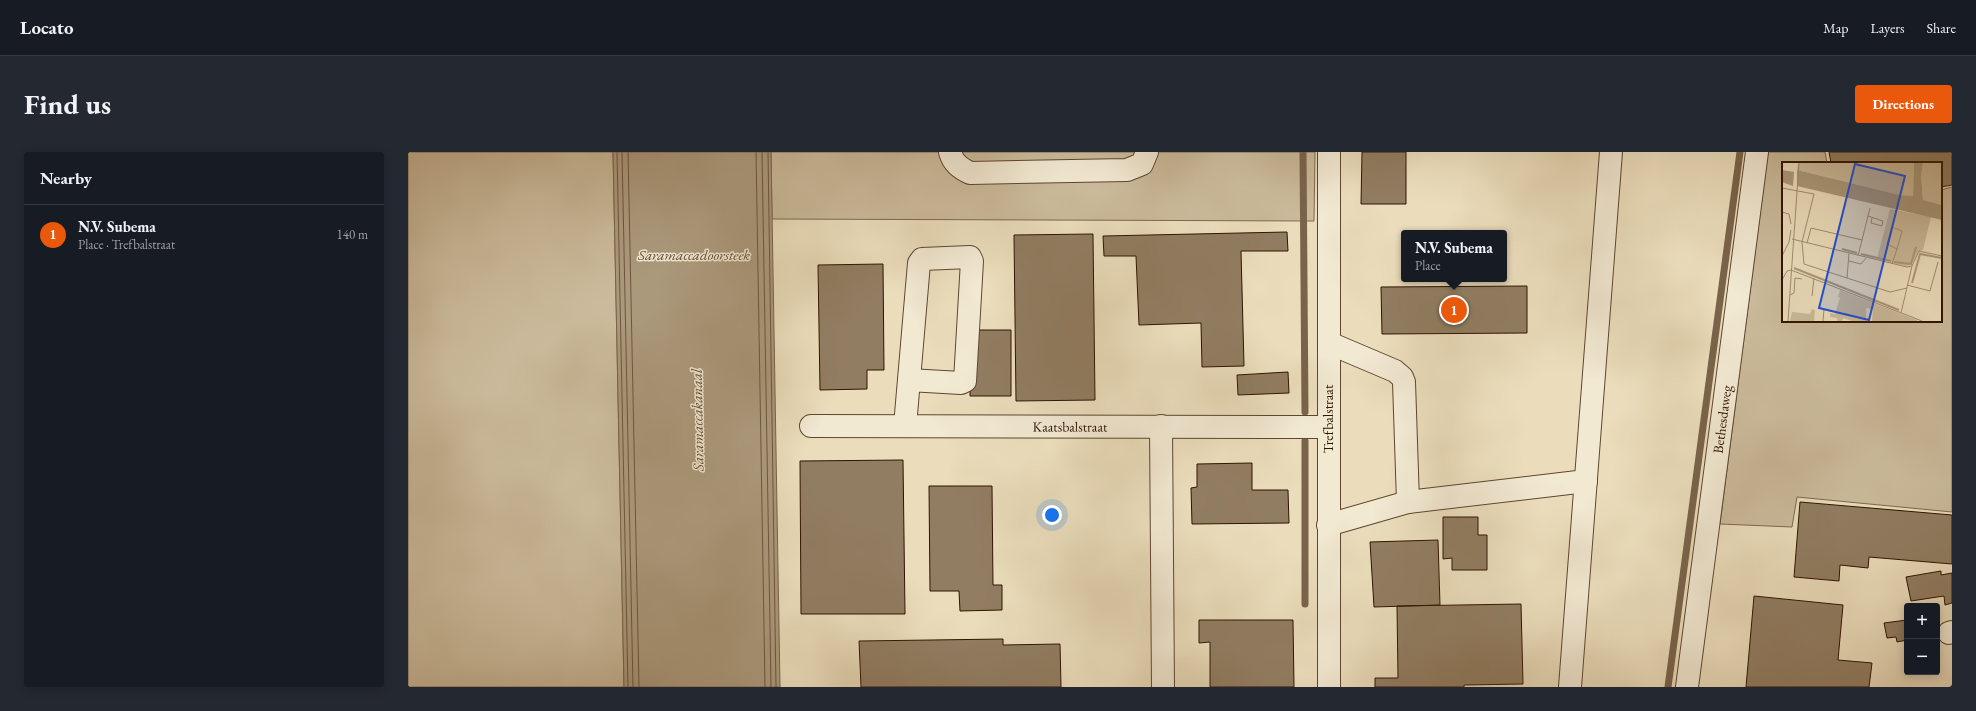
<!DOCTYPE html>
<meta charset="utf-8">
<style>
body{margin:0;font-family:"EB Garamond",serif;background:#242831;color:#f1f3f6}
.controls{position:absolute;right:12px;bottom:12px;display:grid;overflow:hidden;border-radius:4px;box-shadow:0 2px 10px #0003}
.controls button{width:36px;height:36px;display:grid;place-items:center;padding:0;border:0;border-bottom:1px solid #363941;background:#171b24;color:#f1f3f6;font:20px sans-serif}
.you{position:absolute;left:644px;top:363px;width:14px;height:14px;margin:-10px;border:3px solid #fff;border-radius:50%;background:#1a73e8;box-shadow:0 0 0 6px #1a73e833}
.badge{display:grid;place-items:center;width:26px;height:26px;border-radius:50%;background:#ea580c;color:#fff;font-size:13px;font-weight:700}
.pin{position:absolute;translate:-50% -50%;border:2px solid #fff;box-shadow:0 1px 4px #0006}
.popup{position:absolute;left:993px;top:78px;width:106px;height:52px;box-sizing:border-box;display:grid;place-content:center;border-radius:4px;background:#171b24;filter:drop-shadow(0 1px 3px #0005);font-size:13px;white-space:nowrap;color:#9ea1a6}
.popup b{font-size:15px;color:#f1f3f6}
.popup::after{content:'';position:absolute;left:50%;top:100%;margin-left:-8px;border:8px solid transparent;border-top-color:#171b24}
.list{margin:0;padding:0;list-style:none}
h2{display:flex;justify-content:space-between;align-items:center;height:52px;margin:0;padding:0 16px;font-size:17px}
h2 small{font-size:13px;font-weight:400;color:#9ea1a6}
.list li{display:grid;grid-template-columns:26px 1fr auto;gap:12px;align-items:center;box-sizing:border-box;height:60px;padding:0 16px;border-top:1px solid #363941}
.list b{display:block;font-size:15px;white-space:nowrap}
.list p{margin:0;font-size:13px;white-space:nowrap;color:#9ea1a6}
.list em{font-size:13px;font-style:normal;color:#9ea1a6}
.map{position:relative;flex:none;width:1544px;height:535px;overflow:hidden;border-radius:4px}
header{display:flex;align-items:center;gap:24px;box-sizing:border-box;height:56px;padding:0 20px;background:#171b24;border-bottom:1px solid #363941}
header strong{font-size:19px}
nav{display:flex;gap:22px;margin-inline-start:auto;font-size:14px}
.intro{display:flex;align-items:center;justify-content:space-between;box-sizing:border-box;height:96px;padding:0 24px}
h1{margin:0;font-size:28px}
.button{padding:10px 18px;border-radius:4px;background:#ea580c;color:#fff;font-size:14px;font-weight:700}
main{display:flex;gap:24px;padding:0 24px}
aside{flex:1;background:#171b24;border-radius:4px;box-shadow:0 2px 10px #0003}
.map>svg:first-child{display:block}
.green{fill:#cbbb9c;stroke:#7d684e}
.water{fill:#ab997c;stroke:#79644a}
.lines{fill:none;stroke-linecap:round;stroke-linejoin:round}
.shore{stroke:#6d563e;stroke-width:1}
.stream{stroke:#79644a;stroke-width:7}
.building{fill:#917d62;stroke:#2f1400}
.minor-casing{stroke:#5e462f;stroke-width:24}
.minor{stroke:#f2e9d3;stroke-width:22}
.labels{text-anchor:middle;dominant-baseline:central;stroke-width:3;stroke-linejoin:round;paint-order:stroke}
.street-label{font-size:14px;fill:#2f1400;stroke:#f2e9d3}
.water-label{font-size:15px;font-style:italic;fill:#614932;stroke:#f2e9d3}
.inset-river{fill:none;stroke:#ab997c;stroke-width:2}
.inset-road{fill:none;stroke:#a08d71;stroke-width:1}
.view{fill:#1d4ed8;fill-opacity:0.15;stroke:#1d4ed8;stroke-width:2}
.inset-edge{fill:none;stroke:#2f1400;stroke-width:2}
</style>
<header>
<strong>Locato</strong>
<nav><a>Map</a><a>Layers</a><a>Share</a></nav>
</header>
<div class="intro"><h1>Find us</h1><a class="button">Directions</a></div>
<main>
<aside>
<h2>Nearby<small></small></h2>
<ul class="list">
<li><span class="badge">1</span><div><b>N.V. Subema</b><p>Place · Trefbalstraat</p></div><em>140 m</em></li>
</ul>
</aside>
<div class="map">
<svg width="1544" height="535" viewBox="0 0 1544 535">
<rect width="100%" height="100%" fill="#ebddbc"/>
<filter id="stains"><feTurbulence type="fractalNoise" baseFrequency=".005" numOctaves="4"/><feColorMatrix values="0 0 0 0 .2 0 0 0 0 .09 0 0 0 0 .02 0 0 0 .5 -.17"/></filter>
<radialGradient id="worn" r=".72"><stop offset=".6" stop-color="#630" stop-opacity="0"/><stop offset="1" stop-color="#630" stop-opacity=".3"/></radialGradient>
<path class="green" d="M0,0H205L216,535H0Z
M363,0H907L906,69L364,67Z
M1360,0H1417L1419,11H1375V169H1533V38L1544,35V360L1389,345L1384,375L1312,372Z"/>
<path class="water" d="M205,0H363L372,535H216Z"/>
<g class="lines">
<path class="shore" d="M209,0L220,535
M214,0L225,535
M220,0L231,535
M348,0L357,535
M354,0L363,535
M360,0L368,535"/>
<path class="stream" d="M895,0L897,260
M897,452V289
M1260,535L1332,0"/>
</g>
<path class="building" d="M954,0H998V52H953Z
M1421,0H1544V33L1533,35V11H1423Z
M879,80L880,99H833L836,214L794,215L793,171L731,173L728,104H696L695,84Z
M685,82L687,248L608,249L606,83Z
M475,112L476,218H459V237L412,238L410,113Z
M1119,134V181L974,182L973,135Z
M562,178H603V244H562Z
M880,220L881,241L830,243L829,223Z
M495,308L497,462H393L392,309Z
M844,311V338H880L881,371L784,372L783,336L789,335V312Z
M521,334H584L585,433H594V458L552,459L551,439H522Z
M1392,350L1544,363V412L1461,405L1460,416L1432,413L1431,429L1386,425Z
M1035,365H1070V383H1079V418H1044V406L1035,407Z
M1030,388L1032,453L966,455L962,390Z
M1533,419V423L1544,421V451L1537,453L1536,444L1503,449L1498,425Z
M1346,444L1435,453L1430,508L1464,511L1461,535H1338Z
M1113,452L1115,532L1056,533V535H967V526H990L989,454Z
M791,468H885L886,535H802V490L791,491Z
M1499,468V488L1489,490L1488,485L1479,486L1476,471Z
M595,487V493L652,492L653,535H453L451,489Z"/>
<g class="lines">
<g class="minor-casing">
<g id="minor">
<path d="M542,0C545,11 552,16 562,21L719,18L734,12L739,0"/>
<path d="M921,191L987,219L994,225L996,230L1000,350"/>
<path id="s1" d="M403,274L920,275"/>
<path d="M497,274L511,111L514,107L562,105L564,109L557,229L553,231L501,228"/>
<path d="M753,274L755,535"/>
<path d="M920,373L1000,350L1178,329"/>
<path d="M1541,481L1544,480"/>
<path d="M921,535V0"/>
<path d="M1162,535L1203,0"/>
<path id="s2" d="M1279,535L1349,0"/>
</g>
</g>
<use href="#minor" class="minor"/>
</g>
<g class="labels">
<g class="street-label">
<text transform="translate(920 267) rotate(-90)">Trefbalstraat</text>
<text stroke="none"><textPath href="#s2" startOffset="270">Bethesdaweg</textPath></text>
<text stroke="none"><textPath href="#s1" startOffset="259">Kaatsbalstraat</textPath></text>
</g>
<g class="water-label">
<text x="286" y="102">Saramaccadoorsteek</text>
<text transform="translate(289 268) rotate(-91)">Saramaccakanaal</text>
</g>
</g>
<g transform="translate(1374 10)">
<rect width="160" height="160" fill="#ebddbc"/>
<path d="M16,1H132L131,34L118,33L15,8ZM141,1H160V43L141,38L139,13ZM108,47L149,55L141,88L137,89L129,103L124,104L95,97ZM58,128L135,158V159H90L91,147L84,146V159H70L61,156L60,159H55V156L48,155V151L53,152L58,136L56,135ZM30,147L33,148L32,159H8L10,150L28,152Z" fill="#cbbb9c"/>
<path d="M132,1H141L139,13L141,38L160,43V58L15,24V8L118,33L131,34ZM0,8L12,10L11,24L0,20Z" fill="#ab997c"/>
<path class="inset-river" d="M60,87L75,91M79,92L109,99M112,100L129,102L134,85M12,106L117,148M130,121L138,92L160,96"/>
<path class="inset-road" d="M0,26L32,32L20,80L22,102L108,130L125,126M0,50L7,52L9,62M86,54L101,59L100,64L89,61L90,56M10,77L125,105L130,104L137,89L160,94M25,81L29,66L80,78M0,94L7,80L9,68M76,94L88,46M67,99L79,102L84,96M110,102L115,87L120,69L110,65L105,82L115,87M65,116L67,91M0,118L5,109L9,108L140,159M125,123L148,129L156,100M8,133L12,131L13,116L20,117M30,134L32,116M119,151L130,104M6,159L17,1M41,159L42,147"/>
<path class="view" d="M73,2L123,14L87,158L37,146Z"/>
<rect width="160" height="160" class="inset-edge"/>
</g>
<rect width="100%" height="100%" filter="url(#stains)"/>
<rect width="100%" height="100%" fill="url(#worn)"/>
</svg>
<div class="controls">
<button>+</button>
<button>−</button>
</div>
<div class="you"></div>
<div class="pin badge" style="left:1046px;top:158px">1</div>
<div class="popup"><b>N.V. Subema</b>Place</div>
</div>
</main>
